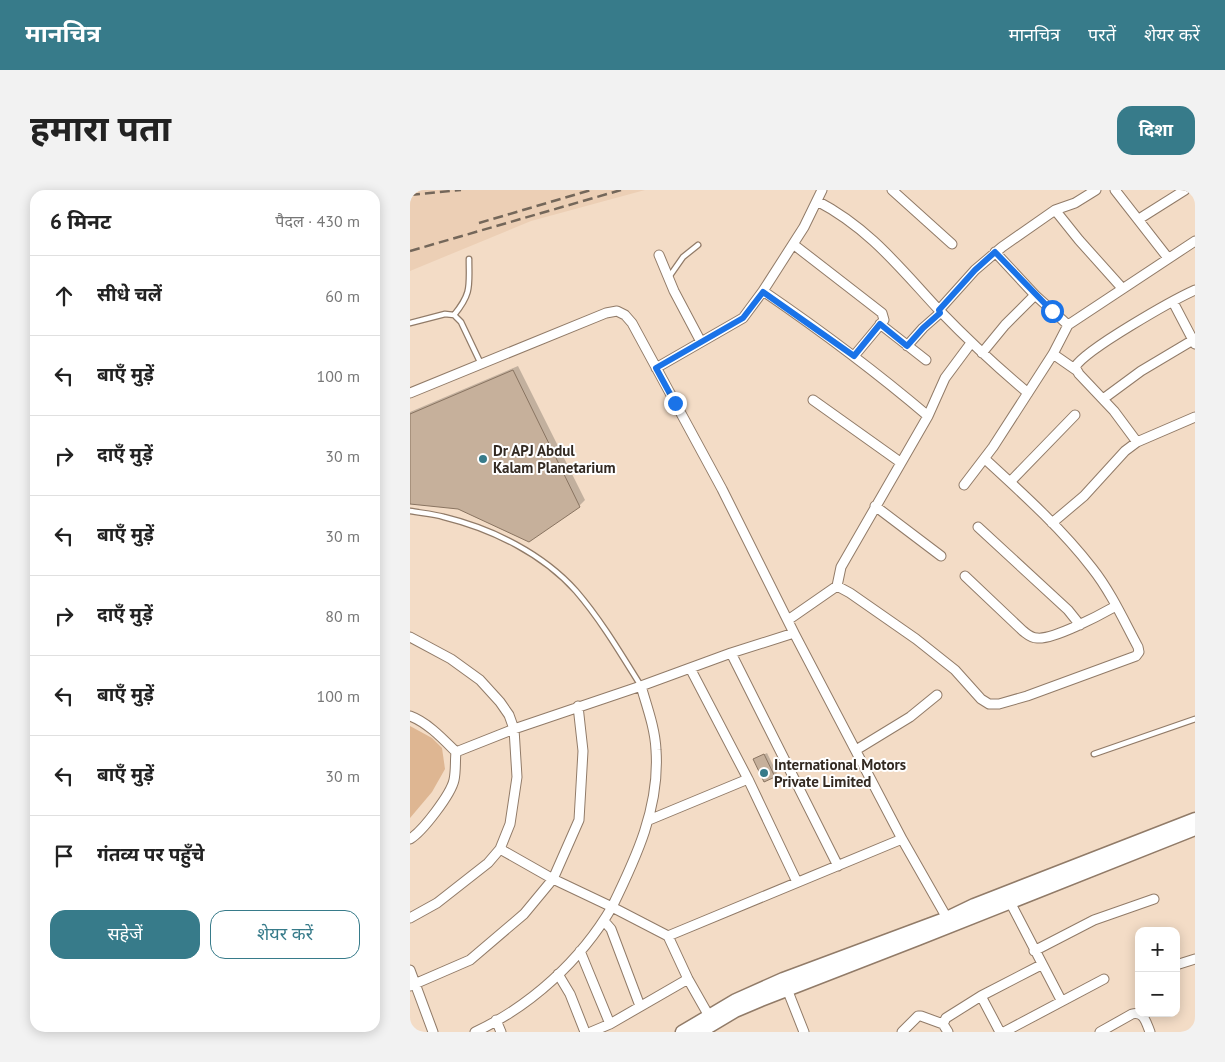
<!DOCTYPE html>
<html lang="hi">
<meta charset="utf-8">
<style>
body{margin:0;font-family:"PT Sans","Noto Sans Devanagari",sans-serif;background:#f2f2f2;color:#222}
.controls{position:absolute;right:15px;bottom:15px;display:grid;overflow:hidden;border-radius:10px;box-shadow:0 2px 12px #0003}
.controls button{width:45px;height:45px;display:grid;place-items:center;padding:0;border:0;border-bottom:1px solid #e0e0e0;background:#fff;color:#222;font:25px sans-serif}
.stop{position:absolute;width:15px;height:15px;margin:-11px;border:4px solid #1a73e8;border-radius:50%;background:#fff}
.stop.end{background:#1a73e8;border-color:#fff;box-shadow:0 1px 5px #0008}
.list{margin:0;padding:0;list-style:none}
h2{display:flex;justify-content:space-between;align-items:center;height:65px;margin:0;padding:0 20px;font-size:21px}
h2 small{font-size:16px;font-weight:400;color:#767676}
.list li{display:grid;grid-template-columns:32px 1fr auto;gap:15px;align-items:center;box-sizing:border-box;height:80px;padding:0 20px;border-top:1px solid #e0e0e0}
.list b{display:block;font-size:19px;white-space:nowrap}
.list em{font-size:16px;font-style:normal;color:#767676}
.actions{display:flex;gap:10px;padding:15px 20px}
.actions a{flex:1;padding:11px 0;border:1px solid #377b8a;border-radius:15px;text-align:center;font-size:18px;color:#377b8a}
.actions .main{background:#377b8a;color:#fff}
.icon{flex:none;width:28px;height:28px;fill:none;stroke:currentColor;stroke-width:2;stroke-linecap:round;stroke-linejoin:round}
.map{position:relative;flex:none;width:785px;height:842px;overflow:hidden;border-radius:15px}
header{display:flex;align-items:center;gap:30px;box-sizing:border-box;height:70px;padding:0 25px;background:#377b8a;color:#fff}
header strong{font-size:24px}
nav{display:flex;gap:28px;margin-inline-start:auto;font-size:18px}
.intro{display:flex;align-items:center;justify-content:space-between;box-sizing:border-box;height:120px;padding:0 30px}
h1{margin:0;font-size:35px}
.button{padding:12px 22px;border-radius:15px;background:#377b8a;color:#fff;font-size:18px;font-weight:700}
main{display:flex;gap:30px;padding:0 30px}
aside{flex:1;background:#fff;border-radius:15px;box-shadow:0 2px 12px #0003}
.map>svg:first-child{display:block}
.built{fill:#eccfb5}
.green{fill:#deb692}
.shadow{fill:#0003}
.building{fill:#c6b09b;stroke:#897461}
.lines{fill:none;stroke-linecap:round;stroke-linejoin:round}
.service-casing{stroke:#917b68;stroke-width:7}
.minor-casing{stroke:#917b68;stroke-width:11}
.secondary-casing{stroke:#917b68;stroke-width:15}
.service{stroke:#fff;stroke-width:4.5}
.minor{stroke:#fff;stroke-width:9}
.secondary{stroke:#fff;stroke-width:12}
.rail{stroke:#74675a;stroke-width:2.5;stroke-dasharray:10 5;stroke-linecap:butt}
.route{stroke:#1a73e8;stroke-width:6}
.poi-dot{fill:#377b8a;stroke:#fff;stroke-width:2}
.labels{text-anchor:middle;dominant-baseline:central;stroke-width:4;stroke-linejoin:round;paint-order:stroke}
.poi-label{font-size:15px;font-weight:bold;fill:#332a22;stroke:#fff;text-anchor:start}
</style>
<header>
<strong>मानचित्र</strong>
<nav><a>मानचित्र</a><a>परतें</a><a>शेयर करें</a></nav>
</header>
<div class="intro"><h1>हमारा पता</h1><a class="button">दिशा</a></div>
<main>
<aside>
<h2>6 मिनट<small>पैदल · 430 m</small></h2>
<ul class="list">
<li><svg class="icon" aria-label="ahead" viewBox="0 0 24 24"><path d="M12 20V5M6 11l6-6 6 6"/></svg><div><b>सीधे चलें</b></div><em>60 m</em></li>
<li><svg class="icon" aria-label="left" viewBox="0 0 24 24"><path d="M17 20v-9H6M10 6l-5 5 5 5"/></svg><div><b>बाएँ मुड़ें</b></div><em>100 m</em></li>
<li><svg class="icon" aria-label="right" viewBox="0 0 24 24"><path d="M7 20v-9h11M14 6l5 5-5 5"/></svg><div><b>दाएँ मुड़ें</b></div><em>30 m</em></li>
<li><svg class="icon" aria-label="left" viewBox="0 0 24 24"><path d="M17 20v-9H6M10 6l-5 5 5 5"/></svg><div><b>बाएँ मुड़ें</b></div><em>30 m</em></li>
<li><svg class="icon" aria-label="right" viewBox="0 0 24 24"><path d="M7 20v-9h11M14 6l5 5-5 5"/></svg><div><b>दाएँ मुड़ें</b></div><em>80 m</em></li>
<li><svg class="icon" aria-label="left" viewBox="0 0 24 24"><path d="M17 20v-9H6M10 6l-5 5 5 5"/></svg><div><b>बाएँ मुड़ें</b></div><em>100 m</em></li>
<li><svg class="icon" aria-label="left" viewBox="0 0 24 24"><path d="M17 20v-9H6M10 6l-5 5 5 5"/></svg><div><b>बाएँ मुड़ें</b></div><em>30 m</em></li>
<li><svg class="icon" aria-label="arrive" viewBox="0 0 24 24"><path d="M6 21V4h12l-3 4 3 4H6"/></svg><div><b>गंतव्य पर पहुँचे</b></div></li>
</ul>
<div class="actions"><a class="main">सहेजें</a><a>शेयर करें</a></div>
</aside>
<div class="map">
<svg width="785" height="842" viewBox="0 0 785 842">
<rect width="100%" height="100%" fill="#f3dcc6"/>
<path class="built" d="M0,0H235L121,31L0,81Z"/>
<path class="green" d="M0,536L22,548L32,558L35,579L22,602L0,628Z"/>
<path class="shadow" d="M108,176L175,310L169,316L0,312V222Z
M357,563L367,583L355,591L345,569Z"/>
<path class="building" d="M103,180L170,317L119,352L48,319L0,314V224Z
M354,564L365,587L354,592L343,569Z"/>
<g class="lines">
<g class="service-casing">
<path id="service" d="M259,87L273,67L288,55
M44,125C62,103 59,96 59,69
M0,133L35,124L44,125L51,132L71,174
M0,321C11,323 23,324 34,327C83,339 133,364 166,401C191,430 211,464 231,496
M684,564L785,529"/>
</g>
<g class="minor-casing">
<path id="minor" d="M482,0L542,54
M705,0L758,68
M407,11C459,38 490,78 529,120C557,149 587,177 618,203
M645,20L669,50L712,98
M729,29L775,0
M383,54L472,123L474,130L444,166
M585,62L625,105L658,135
M249,65L264,101L291,152
M353,101C410,140 465,181 518,226
M763,112L785,154
M470,134L516,170
M497,156L513,138L530,123L529,120L565,80L592,57L645,20L665,13L686,0
M572,163L595,135L625,105
M643,164L666,180
M246,178L333,128L353,101L394,37L412,0
M0,203L196,123L207,121L215,125L222,133L312,299L384,443
M693,209L731,181L783,150
M403,210L490,272
M727,252L704,221L669,184L665,177C676,159 763,110 785,100
M600,292L665,225
M554,295L583,257L643,164L658,135L785,51
M465,316L531,366
M642,333L674,306L715,261L727,252L785,227
M568,337L658,420L670,435
M555,386L613,441C617,444 621,448 627,448C643,450 690,425 706,416
M427,396L431,377L518,226L535,188L561,153
M378,430L427,396L440,403L506,449L545,480L571,509L579,514H589L617,506L726,466L729,462L728,457C714,431 701,402 682,378C651,338 612,303 575,269
M0,447L41,469L70,490L90,512L99,525L104,539L107,587L100,634L90,659L78,673L27,713L0,728
M321,463L428,676
M280,478L338,589L387,692
M231,496C237,517 245,538 246,560C250,617 226,668 202,717L258,746
M0,526C17,532 33,549 46,562
M446,560L500,527L527,505
M239,630L338,589
M0,649C13,641 41,604 44,590C46,581 45,571 46,562L104,539L231,496L321,463L384,443L492,649
M600,712L651,810
M194,731L201,739L230,816
M170,761L200,834
M624,761L684,730L744,709
M766,775L785,769
M0,780L23,842
M148,784L160,804L175,842
M0,796L60,770L114,724L143,689L169,630L173,561L168,516
M377,799L394,842
M571,806L590,842
M299,826L278,789L258,746L492,649L537,728
M86,830L91,842
M65,842C121,816 171,770 202,717L143,689L90,659
M181,842L200,834L278,789
M492,842L508,826H511L533,834
M538,842L533,834L536,828L571,806L631,775
M594,842L694,789
M690,842L722,824C734,821 736,832 740,842"/>
</g>
<g class="secondary-casing">
<path id="secondary" d="M272,842L326,810L373,789L537,728L564,715L785,629
M290,842L325,821L351,810L508,749L785,639"/>
</g>
<use href="#service" class="service"/>
<use href="#minor" class="minor"/>
<use href="#secondary" class="secondary"/>
<path class="rail" d="M0,5L51,0
M69,33L181,0
M0,61L211,0"/>
</g>
<g class="lines">
<path class="route" d="M265,213L246,178L333,128L353,102L444,166L470,134L497,156L513,138L530,123L529,120L565,80L585,62L642,121"/>
</g>
<g class="poi-dot">
<circle cx="73" cy="269" r="5"/>
<circle cx="354" cy="583" r="5"/>
</g>
<g class="labels">
<g class="poi-label">
<text x="83" y="260">Dr APJ Abdul<tspan x="83" dy="17">Kalam Planetarium</tspan></text>
<text x="364" y="574">International Motors<tspan x="364" dy="17">Private Limited</tspan></text>
</g>
</g>
</svg>
<div class="controls">
<button>+</button>
<button>−</button>
</div>
<div class="stop" style="left:642px;top:121px"></div>
<div class="stop end" style="left:265px;top:213px"></div>
</div>
</main>
